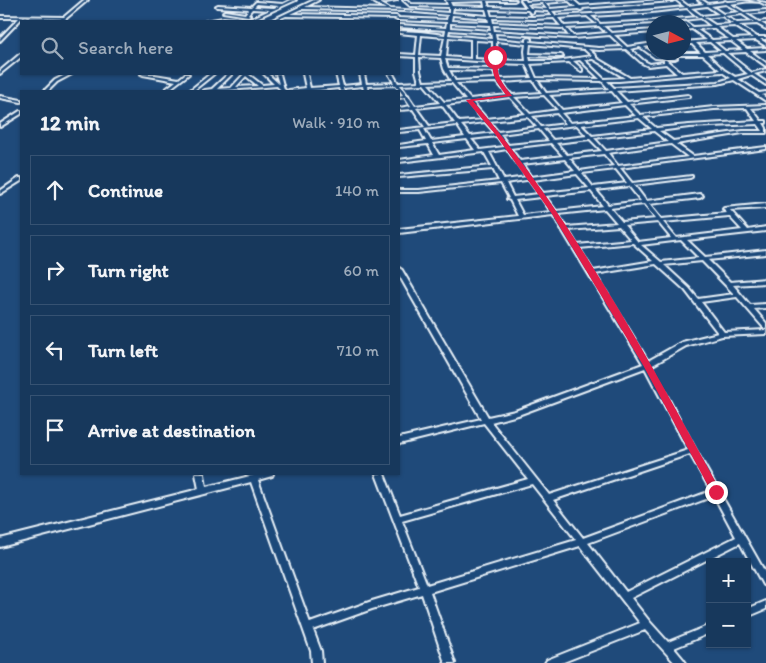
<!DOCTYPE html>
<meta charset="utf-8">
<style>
body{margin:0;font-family:Itim,sans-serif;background:#203f62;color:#f1f3f6}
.controls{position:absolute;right:15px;bottom:15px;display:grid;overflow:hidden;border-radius:0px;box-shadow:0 1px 4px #0004}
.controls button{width:45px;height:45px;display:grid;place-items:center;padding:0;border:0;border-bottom:1px solid #365272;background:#17385c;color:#f1f3f6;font:25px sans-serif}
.compass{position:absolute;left:646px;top:15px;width:45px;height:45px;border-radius:50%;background:#17385c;box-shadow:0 1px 4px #0004;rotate:97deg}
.stop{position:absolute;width:15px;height:15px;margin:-11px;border:4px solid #e11d48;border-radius:50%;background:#fff}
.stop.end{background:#e11d48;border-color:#fff;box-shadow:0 1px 5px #0008}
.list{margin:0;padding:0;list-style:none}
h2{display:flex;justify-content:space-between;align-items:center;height:65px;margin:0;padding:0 20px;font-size:21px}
h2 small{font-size:16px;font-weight:400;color:#9eacbb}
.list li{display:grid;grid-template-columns:32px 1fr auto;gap:15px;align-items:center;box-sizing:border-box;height:70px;margin:0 10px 10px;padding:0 10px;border:1px solid #365272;border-radius:0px}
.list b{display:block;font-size:19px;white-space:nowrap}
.list em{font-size:16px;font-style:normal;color:#9eacbb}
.icon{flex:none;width:28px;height:28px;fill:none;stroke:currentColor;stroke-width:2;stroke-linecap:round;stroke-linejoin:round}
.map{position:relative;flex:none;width:766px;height:663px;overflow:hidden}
.search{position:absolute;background:#17385c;box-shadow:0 1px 4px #0004;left:20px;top:20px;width:380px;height:55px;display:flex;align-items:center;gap:12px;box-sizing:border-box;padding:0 18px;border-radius:0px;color:#9eacbb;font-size:19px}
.panel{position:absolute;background:#17385c;box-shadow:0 1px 4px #0004;left:20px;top:90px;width:380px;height:385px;border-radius:0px}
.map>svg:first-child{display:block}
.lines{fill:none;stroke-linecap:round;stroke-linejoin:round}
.street-casing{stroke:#e8f1f8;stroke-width:4}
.street{fill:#1f4a7a;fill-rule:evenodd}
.route{fill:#e11d48}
</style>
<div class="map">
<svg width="766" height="663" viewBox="0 0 766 663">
<rect width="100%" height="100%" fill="#1f4a7a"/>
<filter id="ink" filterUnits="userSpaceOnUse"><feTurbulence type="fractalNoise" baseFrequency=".02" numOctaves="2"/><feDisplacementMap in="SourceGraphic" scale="10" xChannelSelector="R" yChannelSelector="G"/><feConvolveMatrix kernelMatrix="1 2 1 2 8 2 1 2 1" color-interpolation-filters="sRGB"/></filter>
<g filter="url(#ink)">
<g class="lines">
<g class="street-casing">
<path id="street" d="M84,0H88L63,21H61V19L22,18L0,41V38L19,18H0V16L64,17Z
M291,0H296L250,21L223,20L206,21L223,18L248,20L270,10L252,9L248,14L250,15L248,16L223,12L225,11L245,14L249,9L217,7L216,6L218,5L251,7L256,2L283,4ZM257,4L279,6L274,8L254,7Z
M314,0H319L305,7L386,9L375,3L372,0L378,1L397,0L380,3L390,9L449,13V7L410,6L403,0H407L411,4L448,5L446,0H516L514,1H487L489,7L527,8L521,0H525L526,2L540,1L539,0L543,1L573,0L580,6L660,0H674L672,1L582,8L583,9L581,10L578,9L552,11L556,16L643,11L685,7L676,0H680L688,6L704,4L698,0H702L708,4L724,2L725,1L727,2C740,1 755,0 766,3V5L756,0L730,4L744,12L766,10V12L746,14L759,22L766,21V23H761L766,26V29L757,24L739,25L757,37H766V39H760L766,43V46L756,40L736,41L747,49L766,48V50L750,51L766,63V66L746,52L727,53L752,73L766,69V71L754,74L766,82V85L751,75L738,79L759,93L766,92V94L762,95L766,98V101L734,80L718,84L616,91L627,102L688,95L690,96L688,97L629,104L640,115L714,107L766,105V107L751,108L761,121H766V123H763L766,128V133H743L676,144L693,156L766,147V149L620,168L632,183L692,176V177L690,178L634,185L646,201L700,194L703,196L700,198L649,204L661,219L727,213L723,209L724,208L766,204V208L730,210L748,230L766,227V231L687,240L705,257L766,250V254L708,260L730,282L766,279V283L733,285L750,305L766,304V308L754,309L766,323V329L764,328L737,297L701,302L724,332L766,330V334L722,336L686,346L651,366L695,449L766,574V586L763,585L740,543L631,598L650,622L668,642L710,625V633L674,648L684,660L686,663H675L645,630L561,663H545L547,660L640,623L580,546L430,592L455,663H445L422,594L372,609L313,630L321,651L322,663H312L311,651L251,482L0,547V539L199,489L196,474H204L206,487L258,474H273L272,476L258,480L310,623L372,601L419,587L376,474H384L400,515L528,479L484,423L399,444V438L481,419L399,275V268L402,270L488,417L515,411L643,364L553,215L399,233V229L518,216L510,200L507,199L509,198L501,183L419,192H399V190H419L499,181L493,169L399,177V175L492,166L484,152L399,162V160L434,155L428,144L399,147V145L426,141L420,130L399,132V130L425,127L413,109L399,110V108L411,106L405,97L399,98V96L403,95L396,85L367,86L368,91H364L363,86L343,88L344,91H340L339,88L310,91H287L289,90L306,88L303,74H307L310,88L339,86L336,74H340L343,86L362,84L360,74H364L366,84L394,83L389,74H393L398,83L419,82L416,71V57L399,56V54L416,55L418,35L399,33V31L420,32L445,35L446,30L399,27V25L446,28L447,22L397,20L395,19L397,18L447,20L448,15L404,11L301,9L290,14L396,16L398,17L396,18L286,16L274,21H270ZM484,1L485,7L452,6L450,2ZM569,1L576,7L550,9L545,3ZM542,3L547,9L530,8L527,4ZM726,4L740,12L723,14L711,6ZM707,6L719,14L702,16L691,8ZM453,8L486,9L488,16L452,13ZM687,8L698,17L654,21L600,24L591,16L643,13ZM489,9L528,10L531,13L533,12L532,10L548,11L553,16L532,17L491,16ZM742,14L754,22L737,23L725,16ZM452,15L488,18L489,22L451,21ZM587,16L597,24L564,26L558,18ZM722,16L733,24L715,25L704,18ZM492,18L532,19L554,18L561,26L493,23ZM701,18L711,26L693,27L685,22H683L689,28H684V30L692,29L707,40L684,42V44H692L701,53H670L668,54L670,55H703L720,70L682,73L666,60H664V62L650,64L644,61L630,49L640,47L655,58L675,59L677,58L675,57L657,56L644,47L654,45V43L627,47L614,35L654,32V30L611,33L603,26L654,23ZM450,23L490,25L491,31L450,28ZM493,25L563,28L569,36L494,31ZM599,26L607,33L573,36L566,28ZM735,26L753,38L733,39L717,27ZM713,28L729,39L712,40L696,29ZM449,30L491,33L492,39L448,35ZM495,33L572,38L610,35L623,47L599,48L530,42L531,39L529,38L527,39V42L496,39ZM421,35L445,37L441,56L419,55ZM448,37L471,39V59L446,57ZM475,40L493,41V60L475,59ZM496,41L526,44L525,51L526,61L497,60ZM731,41L743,50L725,51L714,42ZM710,42L721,51L705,52L696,43ZM530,44L584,49L592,56L556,61H530L529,56L561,57L563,56L561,55L529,54ZM588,49L599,50L626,49L642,63L648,66L666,64L677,74L630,78L596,58V56ZM723,53L748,74L735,77L724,70L707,54ZM419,57L441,58L444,69L451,81L423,82L420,71ZM445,59L493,62V69L448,68ZM592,59H593L625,78L604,79L584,60ZM580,60L600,79L536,78L530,64L569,62L581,71H582V69L573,61ZM497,63L526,64L532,78L499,79ZM449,70L494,71L496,79L455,81ZM722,72L731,78L718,82L614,88L607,81H619ZM533,80L542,93L512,95L501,82ZM537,80L602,81L609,89L546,93ZM497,82L508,95L470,99L456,83ZM452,83L466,100L444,102L428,84ZM424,84L440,103L415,106L409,97L408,95H407L400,85ZM612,91L622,103L562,110L549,95ZM544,95L558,110L530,114L514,97ZM510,97L526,114L487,119L472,102ZM468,102L483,120L459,122L446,105ZM442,105L455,123L429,126L416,108ZM625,105L636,116L570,123L561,113ZM747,108L756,121L689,125L656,128L643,117L714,109ZM557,113L566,124L541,127L532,116ZM528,117L537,127L498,132L489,121ZM639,118L652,129L592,136L581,125ZM485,122L495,133L470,136L461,125ZM758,124L763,131H743L673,141L659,131L689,127ZM457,125L465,137L431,141L424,129ZM577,125L587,136L553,140L543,129ZM539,129L549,141L508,145L500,134ZM654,131L668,142L606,151L594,138ZM497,136L504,146V147L480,150L471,139ZM467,139L475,150L439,155L432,143ZM590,139L602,151L567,155L556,143ZM551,143L563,156L520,161L510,148ZM671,144L688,157L618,166L608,153ZM507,149L527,177L504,180L489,152ZM604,154L614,166L580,171L569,158ZM565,159L575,171L531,177L522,164ZM616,169L627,183L593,187L582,173ZM577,174L589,188L543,193L533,180ZM526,180H529L539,194L513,197L506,183ZM629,186L641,201L608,205L596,190ZM591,191L603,206L556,211L545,196ZM541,197L551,212L523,215L515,200ZM644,204L656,219L622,222L610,208ZM605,209L617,223L566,227L558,214ZM729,216L742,230L676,238L663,222ZM658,222L671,238L638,242L624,225ZM619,226L631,240L577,245L568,230ZM681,240L699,258L661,262L641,245ZM633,243L653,261L593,271L579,248ZM702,261L734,294L698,299L689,288L664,265ZM656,264L685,290L718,333L682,342L648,361L595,274ZM645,368L688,450L549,495L491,422L518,415ZM690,454L711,491L583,538L553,500ZM532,484L576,540L427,585L402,521ZM714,496L736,537L626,592L588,543Z
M20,54H21V57L0,74V71Z
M67,74H72L57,82L48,91H44L55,80Z
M141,74H149L179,79L185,74H189L167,91H163L176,81L143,75Z
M210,74H214L193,91H189Z
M228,74H232L217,89L231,88L244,74H248L262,85L274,84L264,74H268L279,84L276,74H280L284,89L286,91H282L277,86L217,91H203L205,90L212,89ZM246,76L258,86L236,87Z
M0,96L21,100V102L0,98Z
M20,111H21V114L0,127V124Z
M19,178H21V181L0,194V191Z
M766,601V609L747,617V609Z"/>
</g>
<use href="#street" class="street"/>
</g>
</g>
<path class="route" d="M495,56L498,57C496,76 501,81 512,96L473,101C572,217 647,356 720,490V495H713L643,365L552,214L495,134L466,100L506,95C495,80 491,75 493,57Z"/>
</svg>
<div class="controls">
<button>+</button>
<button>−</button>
</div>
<svg class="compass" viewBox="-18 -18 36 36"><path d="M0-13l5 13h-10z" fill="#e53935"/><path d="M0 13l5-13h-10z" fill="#9eacbb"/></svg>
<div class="stop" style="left:495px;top:57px"></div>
<div class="stop end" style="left:716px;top:492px"></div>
<div class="search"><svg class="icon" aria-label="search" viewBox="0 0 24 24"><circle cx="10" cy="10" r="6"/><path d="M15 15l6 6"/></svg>Search here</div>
<section class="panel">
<h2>12 min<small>Walk · 910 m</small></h2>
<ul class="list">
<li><svg class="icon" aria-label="ahead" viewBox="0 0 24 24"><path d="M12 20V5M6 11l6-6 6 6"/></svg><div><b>Continue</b></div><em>140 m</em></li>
<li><svg class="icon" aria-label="right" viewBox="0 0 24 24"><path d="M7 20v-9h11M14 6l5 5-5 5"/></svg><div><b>Turn right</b></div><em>60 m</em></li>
<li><svg class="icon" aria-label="left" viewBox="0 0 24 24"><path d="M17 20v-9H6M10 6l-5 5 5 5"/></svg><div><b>Turn left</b></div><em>710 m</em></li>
<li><svg class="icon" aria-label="arrive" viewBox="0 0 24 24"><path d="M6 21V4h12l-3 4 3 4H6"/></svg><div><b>Arrive at destination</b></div></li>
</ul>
</section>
</div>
